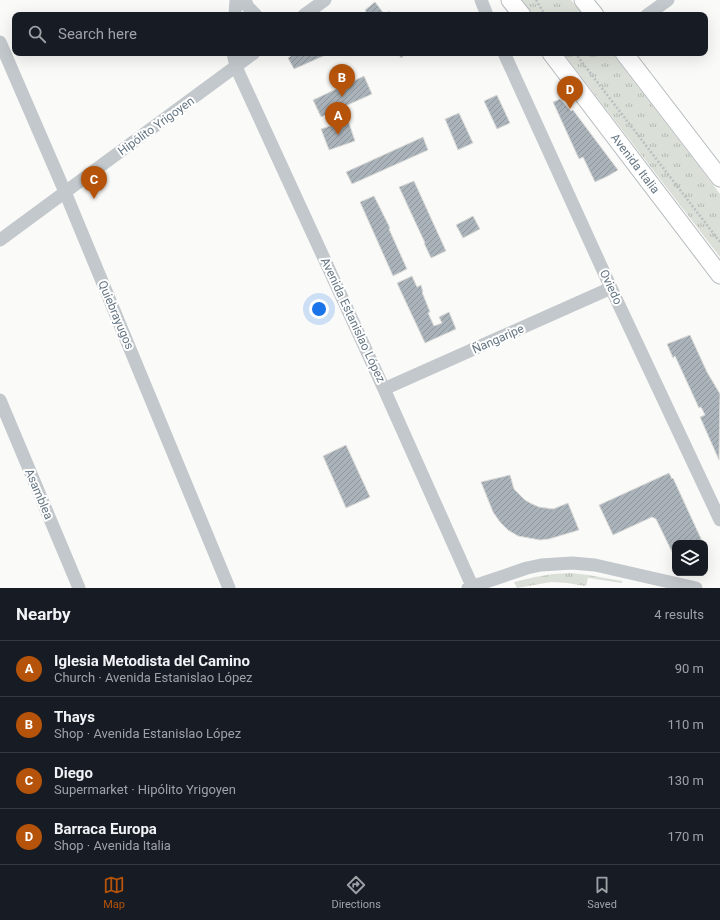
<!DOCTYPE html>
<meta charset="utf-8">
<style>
body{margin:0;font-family:Roboto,sans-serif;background:#20242c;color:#f1f3f6}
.controls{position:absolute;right:12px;bottom:12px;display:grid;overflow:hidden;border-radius:8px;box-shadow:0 4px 16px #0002}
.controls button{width:36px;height:36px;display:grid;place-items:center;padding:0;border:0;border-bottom:1px solid #363941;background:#171b24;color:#f1f3f6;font:20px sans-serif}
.you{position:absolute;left:319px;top:309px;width:14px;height:14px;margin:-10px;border:3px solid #fff;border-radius:50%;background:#1a73e8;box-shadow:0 0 0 6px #1a73e833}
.badge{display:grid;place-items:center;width:26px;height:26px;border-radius:50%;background:#b45309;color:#fff;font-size:13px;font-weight:700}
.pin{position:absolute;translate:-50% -33px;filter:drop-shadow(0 1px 2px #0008)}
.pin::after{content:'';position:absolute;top:21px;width:14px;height:12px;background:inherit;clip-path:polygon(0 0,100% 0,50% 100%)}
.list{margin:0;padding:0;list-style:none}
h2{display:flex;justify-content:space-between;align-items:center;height:52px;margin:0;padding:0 16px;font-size:17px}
h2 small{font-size:13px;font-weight:400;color:#9ea1a6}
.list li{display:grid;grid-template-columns:26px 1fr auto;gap:12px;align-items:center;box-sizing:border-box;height:56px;padding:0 16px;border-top:1px solid #363941}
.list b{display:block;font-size:15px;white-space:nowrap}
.list p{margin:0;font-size:13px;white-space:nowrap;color:#9ea1a6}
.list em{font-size:13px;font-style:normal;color:#9ea1a6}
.icon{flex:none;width:22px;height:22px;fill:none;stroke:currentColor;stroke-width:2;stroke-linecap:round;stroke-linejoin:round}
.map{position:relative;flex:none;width:720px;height:588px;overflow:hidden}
.search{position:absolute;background:#171b24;box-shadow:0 4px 16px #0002;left:12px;right:12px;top:12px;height:44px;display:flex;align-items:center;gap:10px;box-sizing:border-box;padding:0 14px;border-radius:8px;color:#9ea1a6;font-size:15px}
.sheet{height:276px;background:#171b24}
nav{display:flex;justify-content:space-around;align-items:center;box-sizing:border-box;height:56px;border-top:1px solid #363941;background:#171b24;font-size:11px;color:#9ea1a6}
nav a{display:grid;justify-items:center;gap:2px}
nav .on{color:#b45309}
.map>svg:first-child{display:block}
.grass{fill:url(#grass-tufts)}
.building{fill:url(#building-hatch);stroke:#dcdcda}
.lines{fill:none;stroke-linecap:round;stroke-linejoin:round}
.major-casing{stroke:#b5babe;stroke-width:19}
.path{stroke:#bbbfc2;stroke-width:2.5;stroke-dasharray:2 2;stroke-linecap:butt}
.minor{stroke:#c3c8cc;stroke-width:13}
.major{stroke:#fff;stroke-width:17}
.labels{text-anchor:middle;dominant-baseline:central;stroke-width:4;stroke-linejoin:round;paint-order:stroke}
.street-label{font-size:12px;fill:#657683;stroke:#fff}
</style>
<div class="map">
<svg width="720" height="588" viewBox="0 0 720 588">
<defs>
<pattern id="grass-tufts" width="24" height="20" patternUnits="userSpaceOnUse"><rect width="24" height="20" fill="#dadfd7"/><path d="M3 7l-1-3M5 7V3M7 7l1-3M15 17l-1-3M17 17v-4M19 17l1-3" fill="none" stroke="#b4b9b4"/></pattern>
<pattern id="building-hatch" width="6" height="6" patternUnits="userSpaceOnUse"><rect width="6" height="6" fill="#aab3b9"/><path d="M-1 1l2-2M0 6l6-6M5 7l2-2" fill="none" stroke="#8e969c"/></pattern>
</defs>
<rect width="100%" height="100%" fill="#fafaf8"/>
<path class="grass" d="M522,0H571L583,15H533Z
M563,53H612L720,194V257Z
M571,573L588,575L622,581V583L588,578L586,586L567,583L551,582L517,588L514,582L535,577L553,574Z"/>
<path class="building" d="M375,2L385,15L389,11L392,15H368L365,10Z
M295,53H330L294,69L288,58Z
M398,53H407L401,58Z
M364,76L372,94L321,117L313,100Z
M497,95L510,123L497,129L484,101Z
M560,99L571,111L573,110L618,170L608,176L595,182L583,157L579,159L553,102Z
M459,113L473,143L458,150L445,119Z
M348,120L355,141L329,150L321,129Z
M423,137L428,150L352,184L346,172Z
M414,181L446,251L431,258L424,243H425L399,187Z
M374,196L390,228L389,229L407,269L393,276L360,202Z
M473,216L480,229L463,238L456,225Z
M412,276L417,287L421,285L423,292H422L430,312L428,313L434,326L442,323L439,317L449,312L456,329L425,343L397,283Z
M690,335L707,372L720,394L719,460L700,417L705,415L701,407L699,408L675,356L673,358L667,344Z
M346,445L370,497L346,508L323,456Z
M669,473L672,479L673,478L703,543H675V556H674L656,519L652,517L613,535L599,505Z
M510,475L514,489L525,500L532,504L539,507L553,509L568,503L579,530L549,539L540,540L518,536L508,530L500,522L493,512L481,482Z"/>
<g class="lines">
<g class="major-casing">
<g id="major">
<path d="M510,0L522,15"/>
<path d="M583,0L595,15"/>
<path id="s1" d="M551,53L720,275"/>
<path d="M624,53L720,178"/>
</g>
</g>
<path class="path" d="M536,0L545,15
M575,53L720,242"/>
<path class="minor" d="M245,0L248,7L256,15
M481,0L487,15
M235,15L236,0
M304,15L325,0
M647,15L668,0
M0,42L65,192L229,588
M233,53L236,67L384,389L473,588
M504,53L611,288L720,520
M0,240L254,53
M384,389L611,288
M0,400L79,588
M468,588L527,568L541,565L572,563L595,565L696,588"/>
<use href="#major" class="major"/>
</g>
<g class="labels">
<g class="street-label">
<text transform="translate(156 126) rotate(-36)">Hipólito Yrigoyen</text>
<text stroke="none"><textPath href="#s1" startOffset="139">Avenida Italia</textPath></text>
<text transform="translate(611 287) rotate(65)">Oviedo</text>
<text transform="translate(116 315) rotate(67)">Quiebrayugos</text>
<text transform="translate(353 320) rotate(65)">Avenida Estanislao López</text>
<text transform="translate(498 339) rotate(-24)">Ñangaripe</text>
<text transform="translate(39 494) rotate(67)">Asamblea</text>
</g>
</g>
</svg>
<div class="controls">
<button><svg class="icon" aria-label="layers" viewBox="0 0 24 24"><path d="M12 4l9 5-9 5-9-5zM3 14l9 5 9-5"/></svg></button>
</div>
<div class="you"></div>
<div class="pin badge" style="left:338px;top:135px">A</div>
<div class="pin badge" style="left:342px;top:97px">B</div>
<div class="pin badge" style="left:94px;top:199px">C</div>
<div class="pin badge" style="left:570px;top:109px">D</div>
<div class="search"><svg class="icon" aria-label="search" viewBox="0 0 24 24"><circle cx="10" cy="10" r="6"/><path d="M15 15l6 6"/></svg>Search here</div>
</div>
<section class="sheet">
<h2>Nearby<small>4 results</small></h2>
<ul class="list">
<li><span class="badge">A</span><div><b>Iglesia Metodista del Camino</b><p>Church · Avenida Estanislao López</p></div><em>90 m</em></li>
<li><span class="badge">B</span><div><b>Thays</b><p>Shop · Avenida Estanislao López</p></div><em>110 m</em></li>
<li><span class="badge">C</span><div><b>Diego</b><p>Supermarket · Hipólito Yrigoyen</p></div><em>130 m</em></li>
<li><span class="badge">D</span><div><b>Barraca Europa</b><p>Shop · Avenida Italia</p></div><em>170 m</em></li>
</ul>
</section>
<nav>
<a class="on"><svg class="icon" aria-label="map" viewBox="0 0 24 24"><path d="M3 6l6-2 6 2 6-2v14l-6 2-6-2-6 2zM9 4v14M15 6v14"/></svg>Map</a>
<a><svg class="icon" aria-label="directions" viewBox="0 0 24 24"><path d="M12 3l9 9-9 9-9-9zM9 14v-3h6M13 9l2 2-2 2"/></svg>Directions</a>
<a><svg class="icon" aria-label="saved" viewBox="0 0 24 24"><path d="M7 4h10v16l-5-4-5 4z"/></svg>Saved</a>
</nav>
